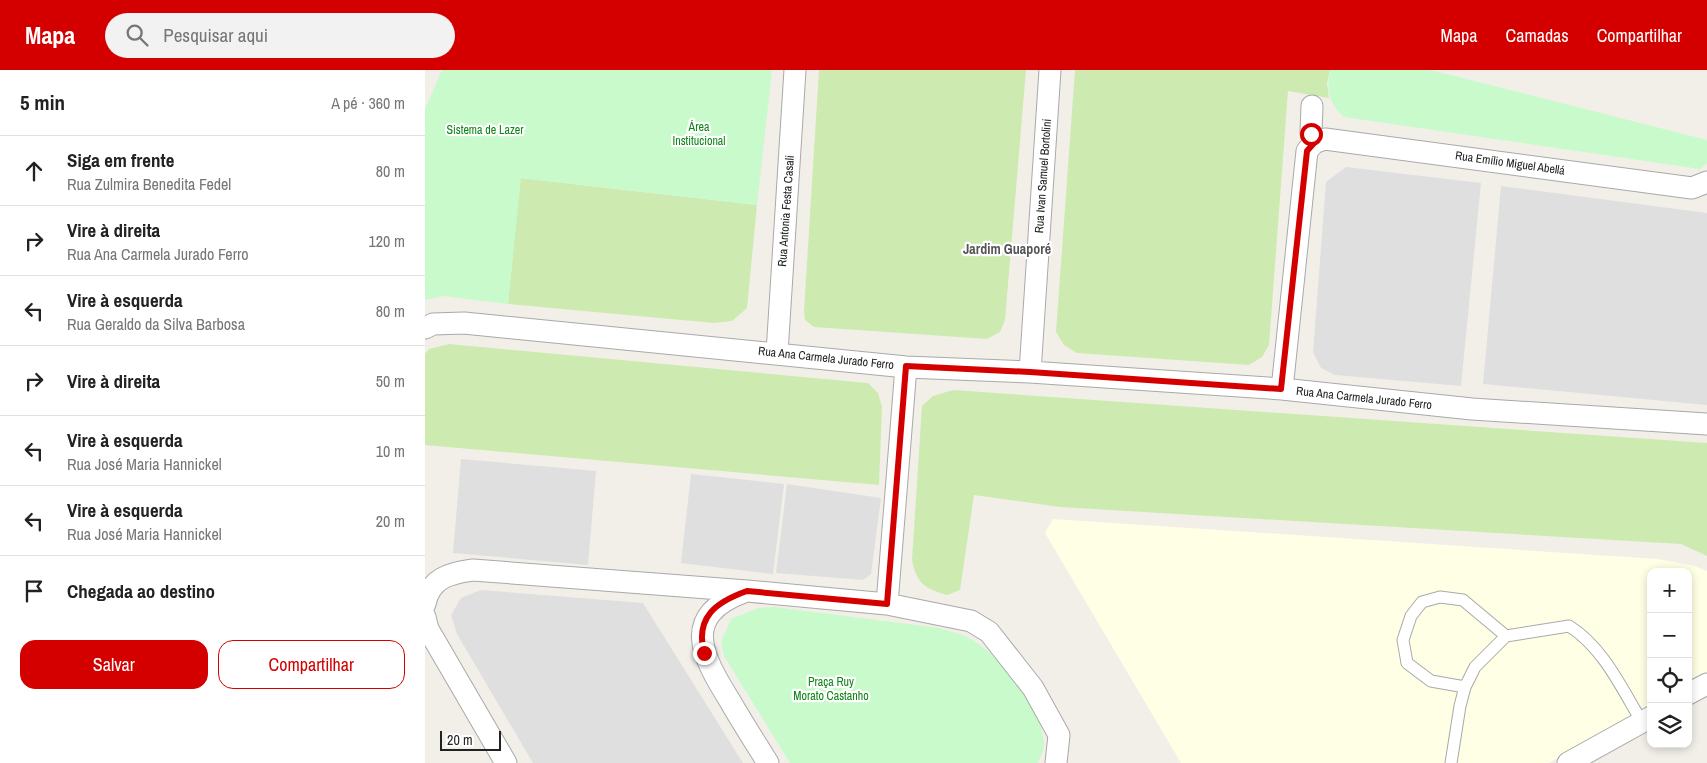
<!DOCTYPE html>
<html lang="pt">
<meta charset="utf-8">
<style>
body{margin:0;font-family:"Archivo Narrow",sans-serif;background:#f2f2f2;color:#222}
.controls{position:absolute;right:15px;bottom:15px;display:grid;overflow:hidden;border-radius:10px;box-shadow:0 2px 8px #0003}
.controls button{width:45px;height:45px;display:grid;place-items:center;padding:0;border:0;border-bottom:1px solid #e0e0e0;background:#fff;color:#222;font:25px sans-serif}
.scale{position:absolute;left:15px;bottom:12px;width:61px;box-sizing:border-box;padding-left:5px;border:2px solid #222;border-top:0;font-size:14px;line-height:18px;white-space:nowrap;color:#222;-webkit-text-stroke:4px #fff;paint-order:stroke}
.stop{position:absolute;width:15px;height:15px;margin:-11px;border:4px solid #d40000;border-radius:50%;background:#fff}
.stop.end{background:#d40000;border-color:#fff;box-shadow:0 1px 5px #0008}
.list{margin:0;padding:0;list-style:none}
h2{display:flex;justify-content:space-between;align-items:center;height:65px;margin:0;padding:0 20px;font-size:21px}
h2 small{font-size:16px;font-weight:400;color:#767676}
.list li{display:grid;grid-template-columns:32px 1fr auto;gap:15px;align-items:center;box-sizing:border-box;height:70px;padding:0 20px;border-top:1px solid #e0e0e0}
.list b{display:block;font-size:19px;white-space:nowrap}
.list p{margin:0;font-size:16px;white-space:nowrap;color:#767676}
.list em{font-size:16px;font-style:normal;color:#767676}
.actions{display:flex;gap:10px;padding:15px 20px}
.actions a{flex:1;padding:11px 0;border:1px solid #d40000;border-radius:15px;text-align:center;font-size:18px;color:#d40000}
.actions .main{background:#d40000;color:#fff}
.icon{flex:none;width:28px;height:28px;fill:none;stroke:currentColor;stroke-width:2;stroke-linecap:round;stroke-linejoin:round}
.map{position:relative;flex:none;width:1282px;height:693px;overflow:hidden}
header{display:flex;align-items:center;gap:30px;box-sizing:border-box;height:70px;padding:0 25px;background:#d40000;color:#fff}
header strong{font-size:24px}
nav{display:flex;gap:28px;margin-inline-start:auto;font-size:18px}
.search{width:350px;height:45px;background:#f2f2f2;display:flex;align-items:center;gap:12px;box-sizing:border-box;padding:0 18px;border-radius:28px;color:#767676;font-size:19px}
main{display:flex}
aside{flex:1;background:#fff}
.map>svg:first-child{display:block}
.residential{fill:#e0dfdf}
.education{fill:#ffffe5}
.grass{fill:#cdebb0}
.park{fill:#c8facc}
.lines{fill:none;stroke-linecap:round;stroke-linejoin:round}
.lane-casing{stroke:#a9a9a9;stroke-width:13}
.street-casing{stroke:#a9a9a9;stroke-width:23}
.lane{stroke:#fff;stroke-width:11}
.street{stroke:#fff;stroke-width:21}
.route{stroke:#d40000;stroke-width:6}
.labels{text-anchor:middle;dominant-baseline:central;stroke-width:4.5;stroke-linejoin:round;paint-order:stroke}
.park-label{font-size:12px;fill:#0c8416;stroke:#fff}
.street-label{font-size:12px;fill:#222;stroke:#fff}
.neighbourhood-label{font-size:14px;font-weight:bold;fill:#555;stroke:#fff}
</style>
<header>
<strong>Mapa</strong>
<div class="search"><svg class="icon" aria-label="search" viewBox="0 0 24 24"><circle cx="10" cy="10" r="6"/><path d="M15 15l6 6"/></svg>Pesquisar aqui</div>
<nav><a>Mapa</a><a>Camadas</a><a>Compartilhar</a></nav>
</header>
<main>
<aside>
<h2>5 min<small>A pé · 360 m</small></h2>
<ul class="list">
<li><svg class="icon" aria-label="ahead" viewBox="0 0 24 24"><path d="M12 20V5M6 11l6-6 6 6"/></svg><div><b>Siga em frente</b><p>Rua Zulmira Benedita Fedel</p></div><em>80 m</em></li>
<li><svg class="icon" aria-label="right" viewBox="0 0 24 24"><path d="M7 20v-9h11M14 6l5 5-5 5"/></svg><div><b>Vire à direita</b><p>Rua Ana Carmela Jurado Ferro</p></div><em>120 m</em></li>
<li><svg class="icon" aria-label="left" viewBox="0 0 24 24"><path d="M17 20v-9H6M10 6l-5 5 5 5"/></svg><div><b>Vire à esquerda</b><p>Rua Geraldo da Silva Barbosa</p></div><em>80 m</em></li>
<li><svg class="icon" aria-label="right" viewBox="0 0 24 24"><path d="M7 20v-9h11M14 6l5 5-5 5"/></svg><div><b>Vire à direita</b></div><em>50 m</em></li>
<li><svg class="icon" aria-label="left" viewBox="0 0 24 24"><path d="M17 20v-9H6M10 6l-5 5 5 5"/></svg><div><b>Vire à esquerda</b><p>Rua José Maria Hannickel</p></div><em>10 m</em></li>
<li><svg class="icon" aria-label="left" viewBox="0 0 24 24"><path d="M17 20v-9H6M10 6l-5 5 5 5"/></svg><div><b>Vire à esquerda</b><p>Rua José Maria Hannickel</p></div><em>20 m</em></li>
<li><svg class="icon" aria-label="arrive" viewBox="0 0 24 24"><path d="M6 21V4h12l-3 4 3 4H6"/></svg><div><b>Chegada ao destino</b></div></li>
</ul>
<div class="actions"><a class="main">Salvar</a><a>Compartilhar</a></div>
</aside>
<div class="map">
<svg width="1282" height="693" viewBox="0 0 1282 693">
<rect width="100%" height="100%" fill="#f2efe9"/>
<path class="residential" d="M921,97L1056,113L1036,316L910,305L896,298L888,282L901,112Z
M1076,116L1282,143V335L1058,314Z
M36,389L171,401L163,495L28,483Z
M266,404L359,414L348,504L256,493Z
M362,414L456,428L446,504L438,510L351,503Z
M56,520L218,533L318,693H108L32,564L26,545L36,528Z"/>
<path class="education" d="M628,449L1233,489L1269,496L1282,501V602L1263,613V502H1226V634L1124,693H756L620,463Z"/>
<path class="grass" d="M394,0H601L580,250L575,262L562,269L389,257L380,250L379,241Z
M650,0H905L902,14L904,28L863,21L844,275L837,287L824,295L652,283L639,275L631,262Z
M95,108L332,135L322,238L307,251L289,253L83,234Z
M24,274L443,313L453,323L457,337L454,415L0,375V284L4,279Z
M528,320L1282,373V486L1256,474L635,437L549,425L535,520L522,525C499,518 492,514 487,490L497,336L508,326Z"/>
<path class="park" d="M17,0H347L332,135L96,108L83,234L18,226L0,230V39Z
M905,0H1006L1282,70V93L1275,99L919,47C904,33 901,20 905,0Z
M349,537L514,558C523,561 532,563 540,566C574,582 618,636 619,675C619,681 615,687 613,693H365L299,586L296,572L306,549L334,538Z"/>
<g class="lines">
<g class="lane-casing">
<path id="lane" d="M1040,617L1006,611L982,593L978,570L986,546L997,532L1015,527L1038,530L1081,566
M1026,693L1035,636L1040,617L1050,597L1081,566L1144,556C1178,577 1197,619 1217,652"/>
</g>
<g class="street-casing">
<path id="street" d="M889,73L900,69L1267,118L1282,112
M0,258L8,254L39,253L481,297L605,302L857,319L1047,339L1282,354
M352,283L370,0
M605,302L625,0
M857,319L882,81L889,73L886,63L887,36
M319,522C255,546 277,586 305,631C317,652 330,672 343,693
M0,534C5,508 25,503 48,500L322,521L462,534L546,551L564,562L608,618L634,665L631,693
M462,534L481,297
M0,547L3,559L81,693
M1263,624L1282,614
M1143,693L1226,647"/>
</g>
<use href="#lane" class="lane"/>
<use href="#street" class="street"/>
</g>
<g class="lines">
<path class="route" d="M279,583C270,547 291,532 322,521L462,534L481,296L605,302L856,319L882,81L889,73L886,64"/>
</g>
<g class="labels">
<g class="park-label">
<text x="274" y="57">Área<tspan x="274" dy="14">Institucional</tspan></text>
<text x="60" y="60">Sistema de Lazer</text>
<text x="406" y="612">Praça Ruy<tspan x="406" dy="14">Morato Castanho</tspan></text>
</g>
<g class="street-label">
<text transform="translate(1085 93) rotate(8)">Rua Emílio Miguel Abellá</text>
<text transform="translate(618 106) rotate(-86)">Rua Ivan Samuel Bortolini</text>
<text transform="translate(361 141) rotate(-86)">Rua Antonia Festa Casali</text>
<text transform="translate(401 288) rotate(6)">Rua Ana Carmela Jurado Ferro</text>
<text transform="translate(939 328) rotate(6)">Rua Ana Carmela Jurado Ferro</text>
</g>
<g class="neighbourhood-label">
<text x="582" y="179">Jardim Guaporé</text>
</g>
</g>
</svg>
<div class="controls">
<button>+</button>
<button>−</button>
<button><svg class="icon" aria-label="locate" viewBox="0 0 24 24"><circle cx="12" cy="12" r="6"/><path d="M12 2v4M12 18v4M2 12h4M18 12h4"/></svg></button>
<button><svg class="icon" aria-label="layers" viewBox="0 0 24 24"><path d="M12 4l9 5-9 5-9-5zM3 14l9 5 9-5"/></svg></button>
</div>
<div class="scale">20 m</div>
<div class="stop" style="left:886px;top:64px"></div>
<div class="stop end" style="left:279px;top:583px"></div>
</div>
</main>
